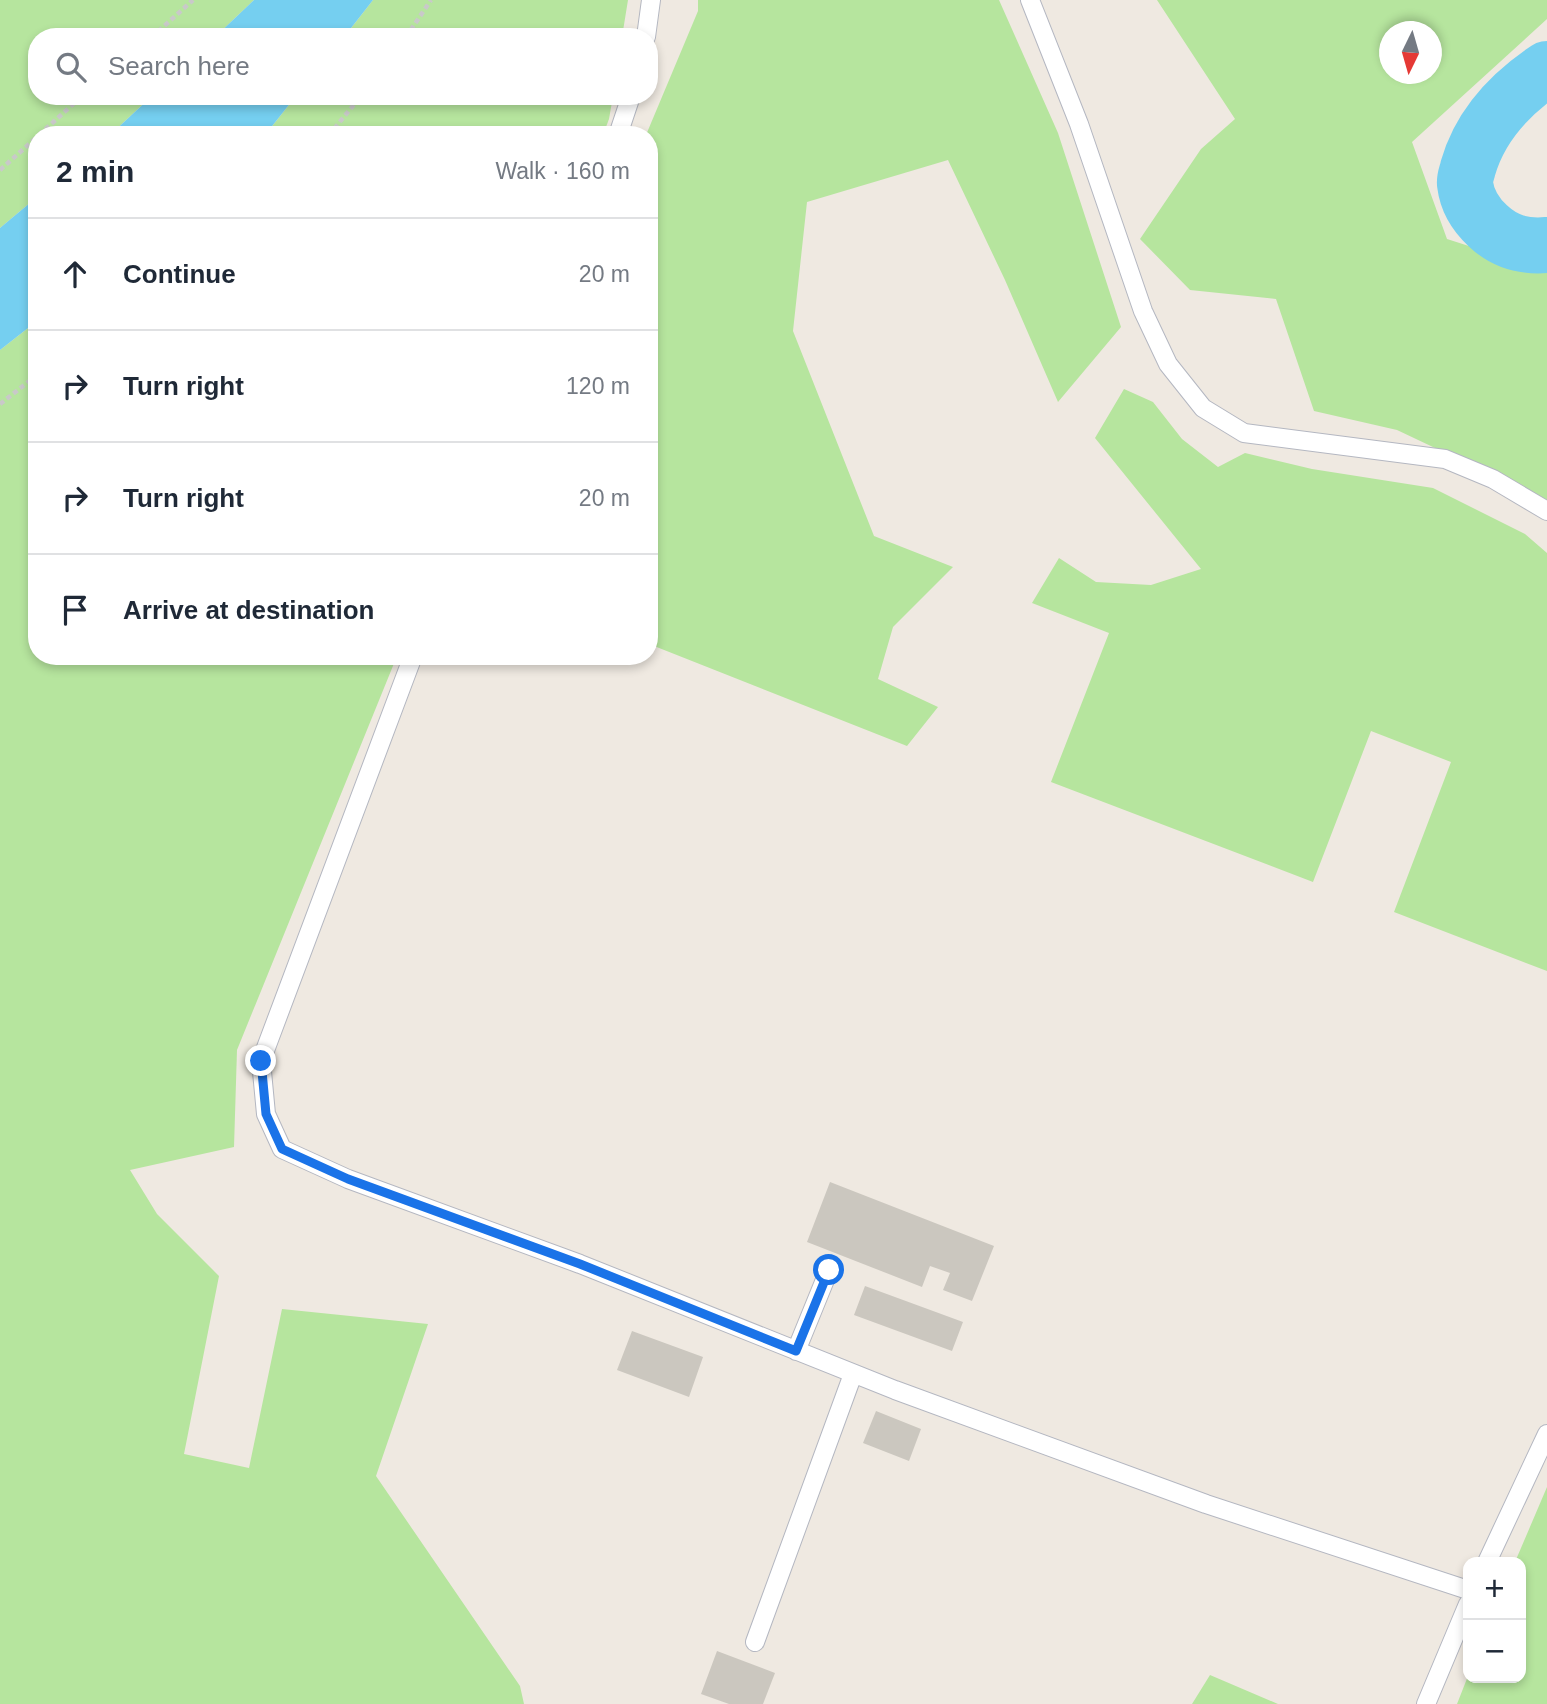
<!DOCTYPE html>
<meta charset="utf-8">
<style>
body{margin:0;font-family:Helvetica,sans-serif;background:#f6f6f7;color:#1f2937}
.controls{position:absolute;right:21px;bottom:21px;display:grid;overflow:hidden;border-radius:14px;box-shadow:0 4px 10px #0003}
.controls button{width:63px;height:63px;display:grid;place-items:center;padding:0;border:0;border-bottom:2px solid #e0e1e3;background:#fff;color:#1f2937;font:35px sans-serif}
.compass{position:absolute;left:1379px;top:21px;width:63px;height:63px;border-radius:50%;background:#fff;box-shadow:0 4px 10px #0003;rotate:185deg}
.stop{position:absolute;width:21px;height:21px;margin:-16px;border:5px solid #1a73e8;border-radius:50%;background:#fff}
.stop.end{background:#1a73e8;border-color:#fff;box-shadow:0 2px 7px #0008}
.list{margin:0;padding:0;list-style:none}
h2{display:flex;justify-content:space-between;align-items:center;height:91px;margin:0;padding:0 28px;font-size:30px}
h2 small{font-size:23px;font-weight:400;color:#747a83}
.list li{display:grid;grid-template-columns:46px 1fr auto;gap:21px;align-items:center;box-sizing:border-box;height:112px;padding:0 28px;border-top:2px solid #e0e1e3}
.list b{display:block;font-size:26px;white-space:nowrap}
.list em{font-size:23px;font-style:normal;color:#747a83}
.icon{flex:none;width:38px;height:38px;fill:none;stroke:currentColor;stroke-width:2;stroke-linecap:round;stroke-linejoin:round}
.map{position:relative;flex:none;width:1547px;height:1704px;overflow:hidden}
.search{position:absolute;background:#fff;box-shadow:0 4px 10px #0003;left:28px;top:28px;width:630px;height:77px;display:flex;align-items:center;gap:18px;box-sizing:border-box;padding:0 24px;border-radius:28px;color:#747a83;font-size:26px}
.panel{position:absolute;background:#fff;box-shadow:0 4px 10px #0003;left:28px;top:126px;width:630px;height:539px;border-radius:28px}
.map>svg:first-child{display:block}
.green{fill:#b6e59e;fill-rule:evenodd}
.water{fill:#75cff0}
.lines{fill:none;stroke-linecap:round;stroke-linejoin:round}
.river{stroke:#75cff0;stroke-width:56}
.building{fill:#cbc7bf}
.lane-casing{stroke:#b4b7c1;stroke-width:20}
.path{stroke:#c9c9c9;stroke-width:4.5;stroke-dasharray:5 3.5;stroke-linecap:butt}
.lane{stroke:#fff;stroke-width:18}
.route{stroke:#1a73e8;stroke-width:9}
</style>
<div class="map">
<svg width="1547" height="1704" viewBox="0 0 1547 1704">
<rect width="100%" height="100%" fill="#efe9e1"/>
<path class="green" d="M0,0H254L215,37H37V96H152L110,135H37V197L0,228Z
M373,0H628L622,37H344Z
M698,0H999L1058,133L1121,327L1058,402L1005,280L948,160L807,202L793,331L874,536L953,567L893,627L878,679L938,707L907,746L649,644V135H646L698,11Z
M1157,0H1547V19L1412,142L1447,239L1547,271V501L1397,430L1314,411L1276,299L1190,290L1140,239L1201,149L1235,119ZM1390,32H1432V74H1390Z
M296,96H613L609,119L603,135H265Z
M37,321V656H397L237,1050L234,1147L130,1170L157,1214L219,1276L184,1454L249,1468L282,1309L428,1324L376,1476L520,1686L524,1704H0V350Z
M1124,389L1153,402L1182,439L1218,467L1245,453L1312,469L1433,488L1525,534L1547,553V971L1394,912L1451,762L1371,731L1313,882L1051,782L1109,633L1032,603L1059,558L1096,582L1151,585L1201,569L1095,438Z
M1547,1487V1704H1457L1468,1676V1678H1521V1562H1515Z
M1210,1675L1278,1704H1192Z"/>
<path class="water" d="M254,0H373L344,37H215Z
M152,96H296L265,135H110Z
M37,197V321L0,350V228Z"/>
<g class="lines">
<path class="river" d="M1547,69C1511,93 1480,126 1468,168C1467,173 1464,179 1465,184C1467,200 1476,215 1488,226C1505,242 1524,247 1547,245"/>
</g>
<path class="building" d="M830,1182L994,1246L972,1301L943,1290L950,1273L930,1266L922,1287L807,1242Z
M865,1286L963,1322L952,1351L854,1315Z
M632,1331L703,1357L689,1397L617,1370Z
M876,1411L921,1429L909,1461L863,1443Z
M717,1651L775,1673L763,1704H729L701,1694Z"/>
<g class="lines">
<g class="lane-casing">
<path id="lane" d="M1030,0L1079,124L1143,311L1168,364L1203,408L1244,433L1445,459L1493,479L1547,511
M646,37L651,0
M618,135L631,96
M413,656L261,1061L266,1114L282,1149L348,1179L580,1264L895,1390L1206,1504L1468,1590
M796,1351L829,1270
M1487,1562L1547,1434
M755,1642L853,1374
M1426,1704L1468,1604"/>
</g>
<path class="path" d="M152,37L193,0
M406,37L431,0
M39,135L82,96
M329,135L361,96
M0,170L37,137
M0,404L37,375"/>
<use href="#lane" class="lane"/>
</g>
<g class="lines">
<path class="route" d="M261,1061L266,1114L282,1149L348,1179L580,1264L796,1351L829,1270"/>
</g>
</svg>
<div class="controls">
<button>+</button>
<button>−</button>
</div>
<svg class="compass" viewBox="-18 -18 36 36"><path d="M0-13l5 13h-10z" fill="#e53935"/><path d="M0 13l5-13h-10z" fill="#747a83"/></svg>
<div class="stop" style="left:829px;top:1270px"></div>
<div class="stop end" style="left:261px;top:1061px"></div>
<div class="search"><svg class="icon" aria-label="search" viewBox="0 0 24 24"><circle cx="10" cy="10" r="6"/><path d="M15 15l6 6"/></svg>Search here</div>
<section class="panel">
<h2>2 min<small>Walk · 160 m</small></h2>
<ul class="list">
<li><svg class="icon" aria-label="ahead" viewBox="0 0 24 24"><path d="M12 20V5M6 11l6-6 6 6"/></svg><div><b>Continue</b></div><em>20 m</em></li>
<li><svg class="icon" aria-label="right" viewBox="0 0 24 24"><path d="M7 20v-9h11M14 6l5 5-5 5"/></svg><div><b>Turn right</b></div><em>120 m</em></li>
<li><svg class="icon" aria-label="right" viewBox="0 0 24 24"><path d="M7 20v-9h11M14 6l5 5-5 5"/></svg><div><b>Turn right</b></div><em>20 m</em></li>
<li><svg class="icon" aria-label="arrive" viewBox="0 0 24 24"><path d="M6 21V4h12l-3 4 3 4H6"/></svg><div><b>Arrive at destination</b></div></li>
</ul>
</section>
</div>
